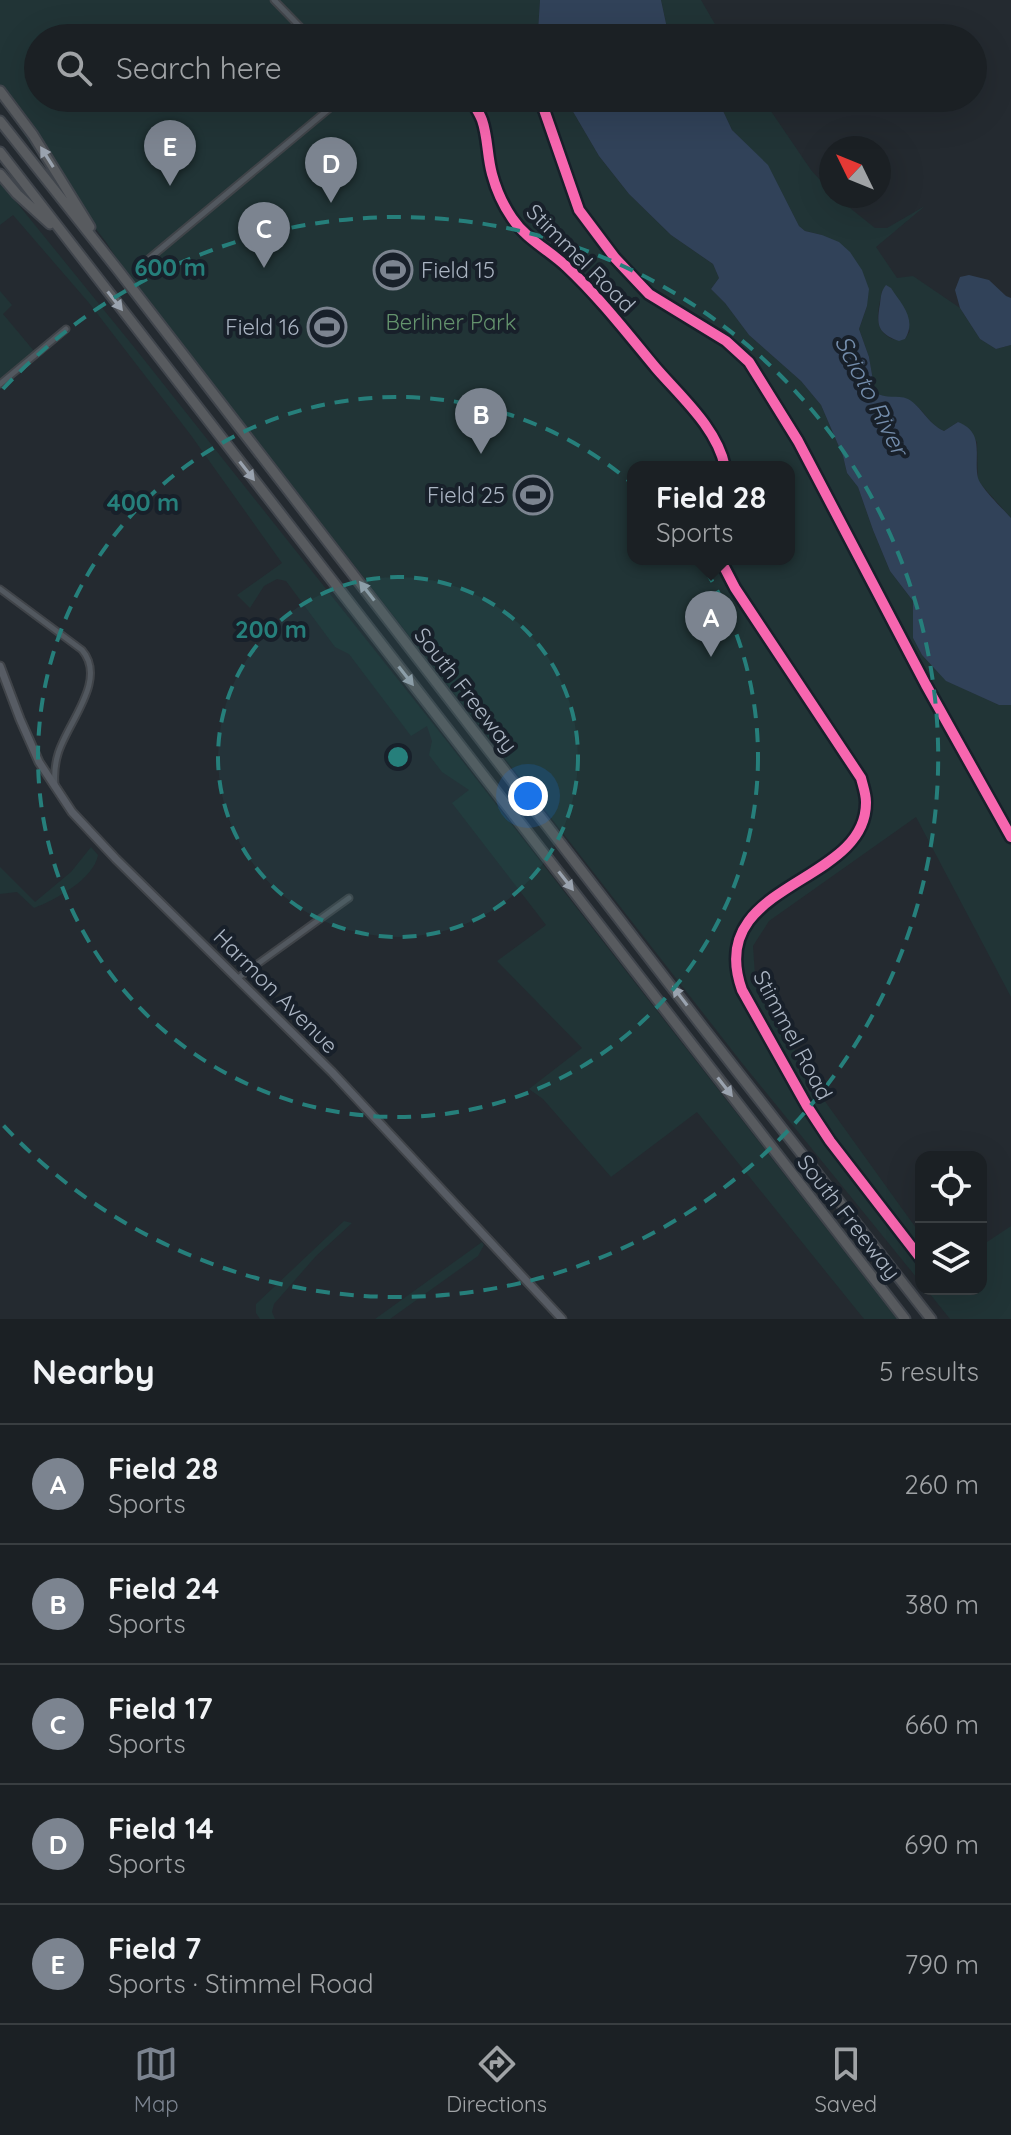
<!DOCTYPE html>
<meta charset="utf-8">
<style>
body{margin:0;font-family:Quicksand,sans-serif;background:#24282c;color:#f1f3f6}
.controls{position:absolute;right:24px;bottom:24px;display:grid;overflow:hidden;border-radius:16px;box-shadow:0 8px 32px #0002}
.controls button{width:72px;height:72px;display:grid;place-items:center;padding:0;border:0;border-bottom:2px solid #393e41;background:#1b2024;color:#f1f3f6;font:40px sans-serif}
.compass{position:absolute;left:819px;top:136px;width:72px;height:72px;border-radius:50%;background:#1b2024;box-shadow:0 8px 32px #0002;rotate:313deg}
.you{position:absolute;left:528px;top:796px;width:28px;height:28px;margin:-20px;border:6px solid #fff;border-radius:50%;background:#1a73e8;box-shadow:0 0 0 12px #1a73e833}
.badge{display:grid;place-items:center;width:52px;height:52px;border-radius:50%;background:#7c8490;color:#fff;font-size:26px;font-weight:700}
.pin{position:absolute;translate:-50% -66px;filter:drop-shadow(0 2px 4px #0008)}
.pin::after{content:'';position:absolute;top:42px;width:28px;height:24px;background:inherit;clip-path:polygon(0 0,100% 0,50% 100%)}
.popup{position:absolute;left:627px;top:461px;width:168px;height:104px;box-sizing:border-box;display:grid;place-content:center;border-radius:16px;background:#1b2024;filter:drop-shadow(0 2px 6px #0005);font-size:26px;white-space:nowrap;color:#a0a3a6}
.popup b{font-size:30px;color:#f1f3f6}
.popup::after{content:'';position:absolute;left:50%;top:100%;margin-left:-16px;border:16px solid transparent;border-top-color:#1b2024}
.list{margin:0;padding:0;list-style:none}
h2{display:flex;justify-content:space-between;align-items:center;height:104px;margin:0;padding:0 32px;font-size:34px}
h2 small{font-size:26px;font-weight:400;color:#a0a3a6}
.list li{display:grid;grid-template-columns:52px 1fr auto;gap:24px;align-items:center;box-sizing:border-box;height:120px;padding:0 32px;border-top:2px solid #393e41}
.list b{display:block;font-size:30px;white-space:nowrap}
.list p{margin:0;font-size:26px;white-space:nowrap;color:#a0a3a6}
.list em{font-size:26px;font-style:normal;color:#a0a3a6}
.icon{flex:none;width:44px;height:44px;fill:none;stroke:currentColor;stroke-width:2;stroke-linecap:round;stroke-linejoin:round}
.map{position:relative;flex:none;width:1011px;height:1319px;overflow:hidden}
.search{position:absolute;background:#1b2024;box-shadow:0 8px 32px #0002;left:24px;right:24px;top:24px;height:88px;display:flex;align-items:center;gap:20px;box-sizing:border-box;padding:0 28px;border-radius:44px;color:#a0a3a6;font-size:30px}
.sheet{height:704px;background:#1b2024}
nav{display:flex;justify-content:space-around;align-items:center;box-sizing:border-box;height:112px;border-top:2px solid #393e41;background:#1b2024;font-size:22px;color:#a0a3a6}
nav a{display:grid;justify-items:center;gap:4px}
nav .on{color:#7c8490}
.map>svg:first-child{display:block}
.green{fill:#213436;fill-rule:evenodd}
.water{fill:#314259}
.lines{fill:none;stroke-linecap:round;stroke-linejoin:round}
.street-casing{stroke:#404449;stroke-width:9}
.secondary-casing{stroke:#404449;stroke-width:11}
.highway-casing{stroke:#40454c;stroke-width:13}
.street{stroke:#52585f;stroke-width:5}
.secondary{stroke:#575c64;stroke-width:7}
.highway{stroke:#585b5f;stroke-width:9}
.cycleway-casing{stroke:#18202a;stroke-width:15}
.cycleway{stroke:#f766af;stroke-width:10}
.oneway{fill:#9aa3af}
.ring{fill:none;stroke:#267f7b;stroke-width:4;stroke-dasharray:14 10}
.labels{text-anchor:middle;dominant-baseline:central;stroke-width:8;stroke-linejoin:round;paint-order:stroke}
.street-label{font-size:22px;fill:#abb5c3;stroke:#18202a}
.poi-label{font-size:22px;fill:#abb5c3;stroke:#18202a;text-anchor:end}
.park-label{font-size:22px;fill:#64936d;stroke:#18202a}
.water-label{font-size:24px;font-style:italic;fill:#748dac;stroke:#18202a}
.centre{fill:#267f7b;stroke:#18202a;stroke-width:4}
.ring-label{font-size:24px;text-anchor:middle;font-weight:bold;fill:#267f7b;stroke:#18202a;stroke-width:8;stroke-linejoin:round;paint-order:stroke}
</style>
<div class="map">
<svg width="1011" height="1319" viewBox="0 0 1011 1319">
<rect width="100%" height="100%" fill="#242a30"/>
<path class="green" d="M0,0H540L538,31L540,38H38V98H565L599,156L629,194L671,235L713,264L719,278L711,289L725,303L749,335L801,381L821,405L843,456L847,473L858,487L873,530L890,571L913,601V638L922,655L947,681L999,705H1011V997L916,817L769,921L753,946L755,975L814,1086L921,1235V1250L837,1144L809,1102L745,990L738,973L737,943L731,947L732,969L739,988L801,1101L820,1128L921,1262V1283L742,1063L124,270L106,242L36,152L0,99ZM633,467H789V559H633Z
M661,0H701L723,38H676L667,28Z
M717,98H762L811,170L831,192V196H835L875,228H887L925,206L876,247L897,278L913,276L960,308L980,339L996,349L1011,345V518L978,481L977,442L958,422L944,431C927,423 926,412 914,404C903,396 887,401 875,392L869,357L859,329L867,306L822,235L805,231L799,226L768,166L732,130ZM882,290L910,331L905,339C897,341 892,340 886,335C872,324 880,305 882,290Z
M0,182L138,352L446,740L897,1319H864L697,1112L611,1177L543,1099L529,1089L582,1048L497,961L546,925L452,803L469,790L442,772L429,755L432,741L427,726L411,736L349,654L335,647L286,581L277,579L264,586L250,608L237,595L282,563L190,434L89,303L13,215L0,225Z
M0,291L12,305L3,314L34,351L0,379Z
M91,847L98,855C94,879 55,900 34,908L17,892L0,894V867L35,902L71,872Z
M344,1221L352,1223L316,1256L274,1304L272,1312L275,1319H260L256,1313V1304Z
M1011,1226V1319H950L926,1289H947L952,1292V1289H981V1246Z
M482,1242L484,1245L478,1256L390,1319H375Z"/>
<path class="water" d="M540,0H661L667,28L676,38H540L538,31Z
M565,98H717L732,130L768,165L799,226L805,231L822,235L839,242L850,252L862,270L869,289L867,306L859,329L869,357L875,392C886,400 897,394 908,399C922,407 927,423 944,431L958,422C986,433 973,457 978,478C981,488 1003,509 1011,518V705H999L946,681L922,655L913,638V601L890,571L873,530L858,487L847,473L843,456L821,405L801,381L749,335L725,303L711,289L719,278L713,264L671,235L629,194L599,156Z
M969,275L989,280L1006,296L1011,298V345L996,349L980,339L960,308L955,290L960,277Z
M886,285L891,288C902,305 917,319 905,339L899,341C878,333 876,326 880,304C881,296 881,291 886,285Z"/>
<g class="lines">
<g class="street-casing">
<path id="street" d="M274,0L311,38
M470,98C474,105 479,112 482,120C488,137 487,156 492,174C496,189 503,205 512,218C526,239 549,250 567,267C599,297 627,333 656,368C681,397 717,428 725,467
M139,267L342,98
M0,384L66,329
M720,559L735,588L861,778C863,786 866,794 866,802C867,886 703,881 742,990L807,1106L830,1141L921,1259
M0,589L82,650C108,680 67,723 58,754C55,764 54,774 55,785
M238,978L349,898"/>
</g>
<g class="secondary-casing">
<path id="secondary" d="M0,666L20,719L39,762L72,812L116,859L332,1072L562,1319"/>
</g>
<g class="highway-casing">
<path id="highway" d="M0,91L33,135L90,227
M0,121L118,270L704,1029L931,1319
M0,152L905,1319
M0,174L17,194L50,224"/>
</g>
<use href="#street" class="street"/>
<use href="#secondary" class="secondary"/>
<use href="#highway" class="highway"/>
<g class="cycleway-casing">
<path id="cycleway" d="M470,98C474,105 479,112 482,120C488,137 487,156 492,174C496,189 503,205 512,218C526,239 549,250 567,267C599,297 627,333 656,368C681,397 717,428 725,467
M540,98L579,210L615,258L649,294L726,341L749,362L798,441L926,685L1011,837
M720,559L735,588L861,778C863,786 866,794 866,802C867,886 703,881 742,990L807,1106L830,1141L921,1259"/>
</g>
<use href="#cycleway" class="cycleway"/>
</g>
<defs><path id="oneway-solid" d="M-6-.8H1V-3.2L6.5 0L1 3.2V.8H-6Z" transform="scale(2)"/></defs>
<g class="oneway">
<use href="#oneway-solid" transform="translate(47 157) rotate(-122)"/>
<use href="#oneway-solid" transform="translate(115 301) rotate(52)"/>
<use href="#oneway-solid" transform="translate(247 471) rotate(52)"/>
<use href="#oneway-solid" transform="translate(367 591) rotate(-128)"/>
<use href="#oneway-solid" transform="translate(406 676) rotate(52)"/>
<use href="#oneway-solid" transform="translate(566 881) rotate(52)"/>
<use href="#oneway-solid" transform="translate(680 996) rotate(-127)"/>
<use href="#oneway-solid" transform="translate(725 1087) rotate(52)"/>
</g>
<circle cx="398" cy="757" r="180" fill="#267f7b" fill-opacity=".12"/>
<g class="ring">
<circle cx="398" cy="757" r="180"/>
<circle cx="398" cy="757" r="360"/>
<path d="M3 389A540 540 0 1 1 3 1125"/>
</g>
<defs>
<g id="stadium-ring" transform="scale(2)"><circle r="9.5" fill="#18202a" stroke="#7c8490" stroke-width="1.5"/><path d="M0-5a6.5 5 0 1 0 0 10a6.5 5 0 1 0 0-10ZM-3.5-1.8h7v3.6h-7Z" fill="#7c8490"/></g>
</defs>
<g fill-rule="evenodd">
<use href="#stadium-ring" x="393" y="270"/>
<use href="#stadium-ring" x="327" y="327"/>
<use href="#stadium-ring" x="533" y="495"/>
</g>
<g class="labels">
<g class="street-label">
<text transform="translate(581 258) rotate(45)">Stimmel Road</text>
<text transform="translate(466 690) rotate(52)">South Freeway</text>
<text transform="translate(276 991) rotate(45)">Harmon Avenue</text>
<text transform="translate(793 1035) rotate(62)">Stimmel Road</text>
<text transform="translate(849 1217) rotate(52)">South Freeway</text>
</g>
<g class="poi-label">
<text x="421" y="270" text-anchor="start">Field 15</text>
<text x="299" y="327">Field 16</text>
<text x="505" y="495">Field 25</text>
</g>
<g class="park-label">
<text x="451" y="322">Berliner Park</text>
</g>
<g class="water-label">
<text transform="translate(872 395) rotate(63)">Scioto River</text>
</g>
</g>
<circle cx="398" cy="757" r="12" class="centre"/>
<g class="ring-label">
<text x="170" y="276">600 m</text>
<text x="143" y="511">400 m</text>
<text x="271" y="638">200 m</text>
</g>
</svg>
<div class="controls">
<button><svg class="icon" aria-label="locate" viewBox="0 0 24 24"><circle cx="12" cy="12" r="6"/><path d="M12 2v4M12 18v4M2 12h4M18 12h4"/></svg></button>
<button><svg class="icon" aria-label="layers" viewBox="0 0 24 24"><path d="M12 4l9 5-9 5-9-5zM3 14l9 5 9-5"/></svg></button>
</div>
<svg class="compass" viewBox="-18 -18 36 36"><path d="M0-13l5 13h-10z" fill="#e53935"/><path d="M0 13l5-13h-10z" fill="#a0a3a6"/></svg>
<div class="you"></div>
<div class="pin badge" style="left:711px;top:657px">A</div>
<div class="popup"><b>Field 28</b>Sports</div>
<div class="pin badge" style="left:481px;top:454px">B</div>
<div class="pin badge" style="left:264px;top:268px">C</div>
<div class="pin badge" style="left:331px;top:203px">D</div>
<div class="pin badge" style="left:170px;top:186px">E</div>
<div class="search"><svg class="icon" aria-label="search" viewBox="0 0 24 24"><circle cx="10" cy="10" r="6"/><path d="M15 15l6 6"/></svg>Search here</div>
</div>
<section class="sheet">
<h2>Nearby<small>5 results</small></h2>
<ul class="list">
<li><span class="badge">A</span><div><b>Field 28</b><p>Sports</p></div><em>260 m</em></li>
<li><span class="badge">B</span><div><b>Field 24</b><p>Sports</p></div><em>380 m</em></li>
<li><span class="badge">C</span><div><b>Field 17</b><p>Sports</p></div><em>660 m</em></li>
<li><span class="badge">D</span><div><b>Field 14</b><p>Sports</p></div><em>690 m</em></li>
<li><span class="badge">E</span><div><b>Field 7</b><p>Sports · Stimmel Road</p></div><em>790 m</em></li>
</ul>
</section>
<nav>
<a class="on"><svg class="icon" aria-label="map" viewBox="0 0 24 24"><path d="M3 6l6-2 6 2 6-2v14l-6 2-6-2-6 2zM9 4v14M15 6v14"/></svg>Map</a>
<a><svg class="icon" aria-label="directions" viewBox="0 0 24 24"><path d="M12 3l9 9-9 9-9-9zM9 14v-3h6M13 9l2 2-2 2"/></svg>Directions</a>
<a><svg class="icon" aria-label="saved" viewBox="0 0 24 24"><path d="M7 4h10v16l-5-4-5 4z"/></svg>Saved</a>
</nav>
